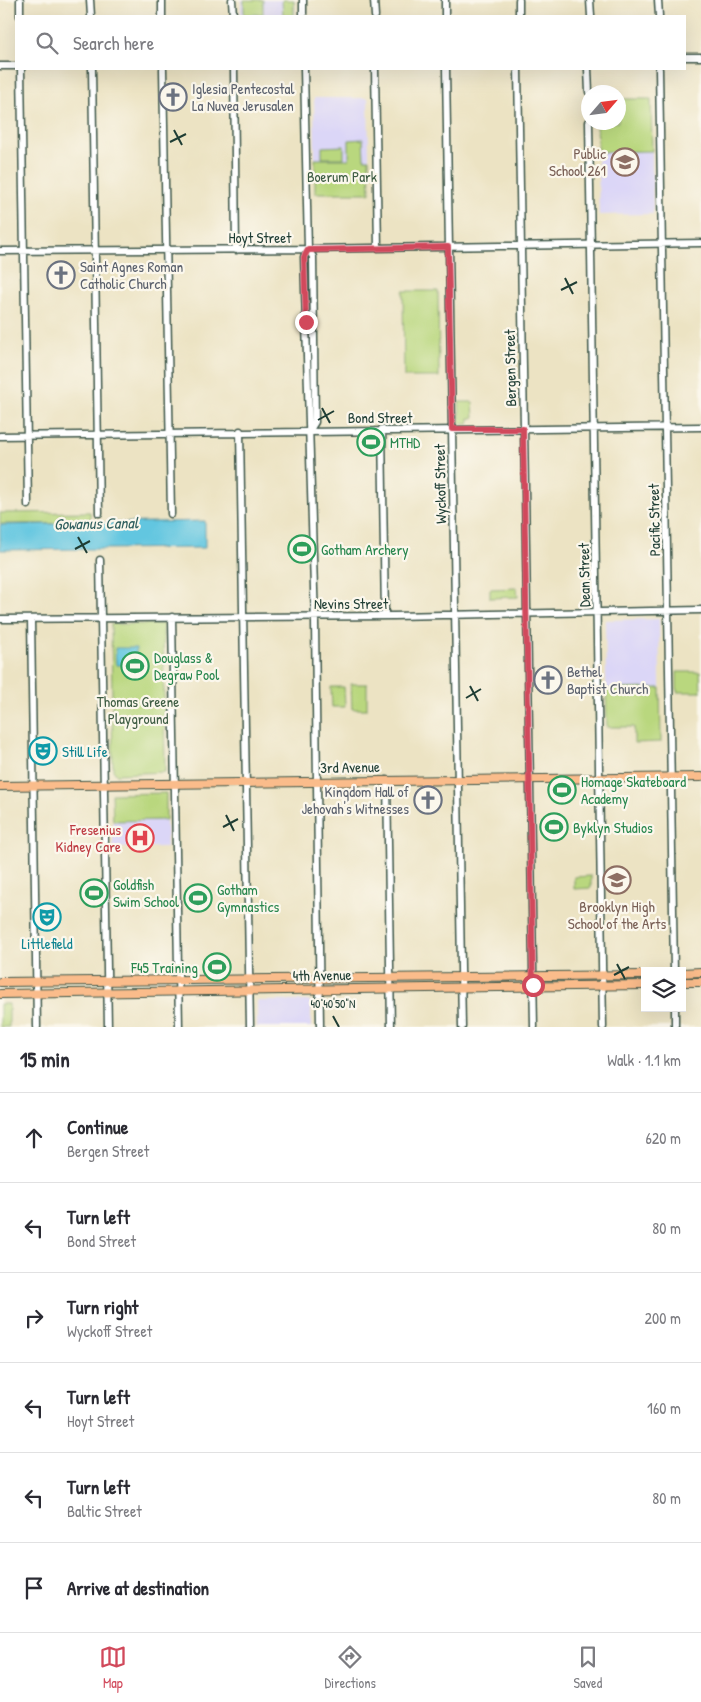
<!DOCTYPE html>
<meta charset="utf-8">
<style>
body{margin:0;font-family:"Patrick Hand",sans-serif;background:#f2f2f3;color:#2b2b33}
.controls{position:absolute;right:15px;bottom:15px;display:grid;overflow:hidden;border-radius:0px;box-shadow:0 5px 20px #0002}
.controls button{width:45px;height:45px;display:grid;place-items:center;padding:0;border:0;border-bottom:1px solid #e1e1e2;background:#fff;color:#2b2b33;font:25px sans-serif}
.compass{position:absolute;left:581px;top:85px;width:45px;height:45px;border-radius:50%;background:#fff;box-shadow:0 5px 20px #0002;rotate:62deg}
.stop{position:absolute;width:15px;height:15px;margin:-11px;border:4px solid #d1495b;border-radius:50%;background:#fff}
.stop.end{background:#d1495b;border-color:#fff;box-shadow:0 1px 5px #0008}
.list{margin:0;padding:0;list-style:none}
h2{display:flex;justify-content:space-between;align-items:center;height:65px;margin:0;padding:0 20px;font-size:21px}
h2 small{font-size:16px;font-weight:400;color:#7c7c81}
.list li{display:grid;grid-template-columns:32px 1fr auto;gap:15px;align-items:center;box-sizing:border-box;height:90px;padding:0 20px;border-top:1px solid #e1e1e2}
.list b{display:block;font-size:19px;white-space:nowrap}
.list p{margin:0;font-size:16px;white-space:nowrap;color:#7c7c81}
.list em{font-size:16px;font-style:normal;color:#7c7c81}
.icon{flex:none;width:28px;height:28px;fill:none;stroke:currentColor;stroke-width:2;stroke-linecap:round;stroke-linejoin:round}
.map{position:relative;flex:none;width:701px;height:1027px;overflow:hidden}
.search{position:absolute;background:#fff;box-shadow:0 5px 20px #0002;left:15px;right:15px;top:15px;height:55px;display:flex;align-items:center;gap:12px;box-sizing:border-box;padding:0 18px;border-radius:0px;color:#7c7c81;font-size:19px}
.sheet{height:605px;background:#fff}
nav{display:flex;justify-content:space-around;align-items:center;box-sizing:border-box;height:70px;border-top:1px solid #e1e1e2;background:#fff;font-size:14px;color:#7c7c81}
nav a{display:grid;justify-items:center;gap:2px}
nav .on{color:#d1495b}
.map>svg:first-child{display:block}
.built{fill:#dbd6f7}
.green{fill:#b9d77e;stroke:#6c8a59}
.water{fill:#62c6e0;stroke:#40828a}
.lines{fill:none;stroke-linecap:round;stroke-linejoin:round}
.minor-casing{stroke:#3e5649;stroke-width:9}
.major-casing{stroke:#3e5649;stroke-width:10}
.minor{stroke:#fff;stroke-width:6}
.major{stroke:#fabc8b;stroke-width:8}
.route{stroke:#d1495b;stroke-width:6}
.ticks{fill:none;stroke:#1f3d34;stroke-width:2}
.labels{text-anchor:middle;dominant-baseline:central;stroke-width:4.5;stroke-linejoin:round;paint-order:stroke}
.worship-label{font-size:15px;fill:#5b616d;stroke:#fbf7ec;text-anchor:start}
.education-label{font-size:15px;fill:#785e54;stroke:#fbf7ec;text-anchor:end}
.park-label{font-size:15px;fill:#3e5c43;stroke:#fbf7ec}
.street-label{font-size:15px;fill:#1f3d34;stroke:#fbf7ec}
.leisure-label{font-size:15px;fill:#27864d;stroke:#fbf7ec;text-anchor:start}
.culture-label{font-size:15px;fill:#0d838f;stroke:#fbf7ec;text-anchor:start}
.health-label{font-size:15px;fill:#be3a42;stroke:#fbf7ec;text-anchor:end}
.water-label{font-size:16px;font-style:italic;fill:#305f5f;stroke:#fbf7ec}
.ticks-label{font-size:12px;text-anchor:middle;fill:#1f3d34;stroke:#fbf7ec;stroke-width:4.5;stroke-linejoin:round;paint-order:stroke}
</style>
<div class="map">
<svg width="701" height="1027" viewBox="0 0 701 1027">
<rect width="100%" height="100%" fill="#fbf7ec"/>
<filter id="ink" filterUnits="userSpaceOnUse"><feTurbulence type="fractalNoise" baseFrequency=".02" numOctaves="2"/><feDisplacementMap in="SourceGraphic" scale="10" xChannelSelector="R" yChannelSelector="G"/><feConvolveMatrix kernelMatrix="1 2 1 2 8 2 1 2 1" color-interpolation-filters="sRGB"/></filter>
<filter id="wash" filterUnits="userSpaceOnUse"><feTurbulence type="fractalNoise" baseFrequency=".0096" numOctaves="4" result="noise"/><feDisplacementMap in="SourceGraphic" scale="20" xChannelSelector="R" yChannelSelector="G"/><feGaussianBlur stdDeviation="1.12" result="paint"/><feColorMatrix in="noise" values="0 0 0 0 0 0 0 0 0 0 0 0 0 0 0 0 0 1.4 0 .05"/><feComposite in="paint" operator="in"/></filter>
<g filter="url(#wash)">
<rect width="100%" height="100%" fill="#ece3c3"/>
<path class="built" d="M241,0H295V16H241Z
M314,98H368L369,159H315Z
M619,99H651L653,214L599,215L597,123L618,122Z
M659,619L661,742L634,743V727H607L605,620Z
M166,820L167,847L113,848V821Z
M257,1001H311V1027H257Z"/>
<path class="green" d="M244,0H263V14L244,15Z
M282,0H294V16H283Z
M619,99H651L652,151L598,152L597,123L618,122Z
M363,139L364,159H369L370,193H315V159H349V140Z
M344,146V158H322V147Z
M403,291H438L439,377H404Z
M459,402H473L474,418H469V424H460Z
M90,512L91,523L0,524V513Z
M517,588L518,597L490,598V589Z
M111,624H163L165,772L116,774L113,770Z
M677,672H700L701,692H677Z
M351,684H367V709H352Z
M331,687H344L345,707H332Z
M660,688L661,742L634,743V727H607L606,689Z
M166,793V820L113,821L112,794Z
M591,876V888L574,889V877Z
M0,1004H9V1027H0Z"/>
<path class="water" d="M205,521V548L0,550V525Z
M115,648H136V665H116Z"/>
</g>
<g filter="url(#ink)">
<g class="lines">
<g class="minor-casing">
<path id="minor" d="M20,0V16
M90,0L91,16
M162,0V16
M232,0L233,16
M303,0V16
M374,0L375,16
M445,0V16
M519,0V16
M590,0L591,16
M658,0L659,16
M685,57H701
M0,66H16
M21,69L28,505
M92,69L99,513
M163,69L171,514
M234,69L236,250
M304,69L308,249L304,257L315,622L320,1027
M375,69L378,248
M446,69L462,1027
M518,69L534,1027
M588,69L589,92
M659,69L674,971
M589,122L603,1027
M308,249L313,257L315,422L310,430
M0,251L308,249L701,243
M382,429L385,616
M240,431L250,1027
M0,436L701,427
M100,560L108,1027
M172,617L179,1027
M0,619L394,616L701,610
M31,619L37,1027
M387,780L391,1027
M675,1008V1027"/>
</g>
<g class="major-casing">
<path id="major" d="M0,786L701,777
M682,973L701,972
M0,982L645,975
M682,982H701
M0,994L645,985"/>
</g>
<use href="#minor" class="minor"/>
<use href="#major" class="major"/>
</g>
</g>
<g class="lines" filter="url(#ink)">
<path class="route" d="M306,322L304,257L308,250L448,247L452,429H523L533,985"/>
</g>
<path class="ticks" d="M174,130L182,145M170,142L186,134M565,278L573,294M561,290L577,282M322,408L330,423M318,420L334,411M78,537L87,553M75,549L90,541M470,686L478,701M466,698L481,689M226,815L234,831M223,827L238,819M617,964L625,979M614,975L629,967M333,1016L339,1027"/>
<defs>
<g id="church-ring" transform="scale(1.4375)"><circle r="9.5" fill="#fbf7ec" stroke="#6b7280" stroke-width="1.5"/><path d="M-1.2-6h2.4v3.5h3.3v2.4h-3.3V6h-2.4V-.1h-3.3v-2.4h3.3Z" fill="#6b7280"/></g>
<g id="school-ring" transform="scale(1.4375)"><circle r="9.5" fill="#fbf7ec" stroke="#8d6e63" stroke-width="1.5"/><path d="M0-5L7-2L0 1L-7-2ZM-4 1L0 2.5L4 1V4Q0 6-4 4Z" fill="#8d6e63"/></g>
<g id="stadium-ring" transform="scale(1.4375)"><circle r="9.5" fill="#fbf7ec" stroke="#2e9e5b" stroke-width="1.5"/><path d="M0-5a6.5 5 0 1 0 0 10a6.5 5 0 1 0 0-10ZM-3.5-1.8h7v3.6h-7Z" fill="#2e9e5b"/></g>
<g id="theatre-ring" transform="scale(1.4375)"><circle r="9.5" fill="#fbf7ec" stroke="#0f9aa8" stroke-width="1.5"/><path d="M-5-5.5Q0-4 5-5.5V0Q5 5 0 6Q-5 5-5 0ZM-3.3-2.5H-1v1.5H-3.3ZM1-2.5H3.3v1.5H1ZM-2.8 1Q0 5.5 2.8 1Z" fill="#0f9aa8"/></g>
<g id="hospital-ring" transform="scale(1.4375)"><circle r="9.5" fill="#fbf7ec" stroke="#e0444e" stroke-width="1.5"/><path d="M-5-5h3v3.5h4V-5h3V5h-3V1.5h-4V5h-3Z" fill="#e0444e"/></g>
</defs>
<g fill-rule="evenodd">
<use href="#church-ring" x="173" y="97"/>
<use href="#school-ring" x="625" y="162"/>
<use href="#church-ring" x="61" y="275"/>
<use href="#stadium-ring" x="371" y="442"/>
<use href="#stadium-ring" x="302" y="549"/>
<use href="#stadium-ring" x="135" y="666"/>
<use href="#church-ring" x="548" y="680"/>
<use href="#theatre-ring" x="43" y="751"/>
<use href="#stadium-ring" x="562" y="790"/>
<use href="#church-ring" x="428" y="800"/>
<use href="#stadium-ring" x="554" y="827"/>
<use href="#hospital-ring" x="140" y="838"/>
<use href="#school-ring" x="617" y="880"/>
<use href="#stadium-ring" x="94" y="893"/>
<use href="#stadium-ring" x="198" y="898"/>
<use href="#theatre-ring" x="47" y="917"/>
<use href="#stadium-ring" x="217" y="967"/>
</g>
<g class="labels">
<g class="worship-label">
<text x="192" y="88">Iglesia Pentecostal<tspan x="192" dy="17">La Nuvea Jerusalen</tspan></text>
<text x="80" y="266">Saint Agnes Roman<tspan x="80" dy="17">Catholic Church</tspan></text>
<text x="567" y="671">Bethel<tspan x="567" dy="17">Baptist Church</tspan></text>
<text x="409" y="791" text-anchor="end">Kingdom Hall of<tspan x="409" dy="17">Jehovah's Witnesses</tspan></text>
</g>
<g class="education-label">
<text x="606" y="153">Public<tspan x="606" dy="17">School 261</tspan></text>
<text x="617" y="906" text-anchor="middle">Brooklyn High<tspan x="617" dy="17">School of the Arts</tspan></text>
</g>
<g class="park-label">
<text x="342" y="176">Boerum Park</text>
<text x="138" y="701">Thomas Greene<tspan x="138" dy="17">Playground</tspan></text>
</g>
<g class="street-label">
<text x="260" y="237">Hoyt Street</text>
<text transform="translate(510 368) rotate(-91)">Bergen Street</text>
<text x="380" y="417">Bond Street</text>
<text transform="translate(440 484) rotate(-91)">Wyckoff Street</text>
<text transform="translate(654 520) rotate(-91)">Pacific Street</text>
<text transform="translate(584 575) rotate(-91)">Dean Street</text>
<text x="351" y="603">Nevins Street</text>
<text transform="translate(350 767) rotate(-1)">3rd Avenue</text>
<text transform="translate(322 975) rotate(-1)">4th Avenue</text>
</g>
<g class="leisure-label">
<text x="390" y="442">MTHD</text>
<text x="321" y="549">Gotham Archery</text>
<text x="154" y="657">Douglass &amp;<tspan x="154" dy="17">Degraw Pool</tspan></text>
<text x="581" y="781">Homage Skateboard<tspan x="581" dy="17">Academy</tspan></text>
<text x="573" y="827">Byklyn Studios</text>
<text x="113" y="884">Goldfish<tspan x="113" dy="17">Swim School</tspan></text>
<text x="217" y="889">Gotham<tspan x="217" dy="17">Gymnastics</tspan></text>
<text x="198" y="967" text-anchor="end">F45 Training</text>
</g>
<g class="culture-label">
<text x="62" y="751">Still Life</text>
<text x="47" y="943" text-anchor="middle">Littlefield</text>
</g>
<g class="health-label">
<text x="121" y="829">Fresenius<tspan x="121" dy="17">Kidney Care</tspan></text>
</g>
<g class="water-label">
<text transform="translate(96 523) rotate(-1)">Gowanus Canal</text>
</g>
</g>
<g class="ticks-label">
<text x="333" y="1008">40°40'50"N</text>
</g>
</svg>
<div class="controls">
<button><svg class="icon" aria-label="layers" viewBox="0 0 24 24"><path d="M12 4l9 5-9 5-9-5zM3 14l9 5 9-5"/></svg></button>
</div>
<svg class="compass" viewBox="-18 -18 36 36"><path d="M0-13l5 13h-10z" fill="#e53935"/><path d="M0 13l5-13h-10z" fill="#7c7c81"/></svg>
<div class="stop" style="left:533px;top:985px"></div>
<div class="stop end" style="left:306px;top:322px"></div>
<div class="search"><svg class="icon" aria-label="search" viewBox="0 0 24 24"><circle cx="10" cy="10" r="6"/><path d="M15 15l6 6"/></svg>Search here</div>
</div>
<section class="sheet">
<h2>15 min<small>Walk · 1.1 km</small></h2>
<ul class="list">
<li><svg class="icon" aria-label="ahead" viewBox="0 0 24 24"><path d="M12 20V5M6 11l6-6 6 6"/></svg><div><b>Continue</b><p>Bergen Street</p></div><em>620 m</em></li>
<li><svg class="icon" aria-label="left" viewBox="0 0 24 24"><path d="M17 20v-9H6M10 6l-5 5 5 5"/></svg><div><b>Turn left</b><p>Bond Street</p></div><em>80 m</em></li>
<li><svg class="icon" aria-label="right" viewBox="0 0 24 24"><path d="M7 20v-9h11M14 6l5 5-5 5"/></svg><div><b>Turn right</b><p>Wyckoff Street</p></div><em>200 m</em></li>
<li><svg class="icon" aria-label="left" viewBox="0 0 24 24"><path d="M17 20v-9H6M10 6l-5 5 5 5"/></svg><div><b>Turn left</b><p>Hoyt Street</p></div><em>160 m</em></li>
<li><svg class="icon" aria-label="left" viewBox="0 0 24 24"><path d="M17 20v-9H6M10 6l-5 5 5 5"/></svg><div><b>Turn left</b><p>Baltic Street</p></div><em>80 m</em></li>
<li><svg class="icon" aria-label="arrive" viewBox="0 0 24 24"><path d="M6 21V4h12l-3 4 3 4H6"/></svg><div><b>Arrive at destination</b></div></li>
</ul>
</section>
<nav>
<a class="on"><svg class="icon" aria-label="map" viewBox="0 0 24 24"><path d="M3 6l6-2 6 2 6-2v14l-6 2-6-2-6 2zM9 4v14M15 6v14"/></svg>Map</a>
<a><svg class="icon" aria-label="directions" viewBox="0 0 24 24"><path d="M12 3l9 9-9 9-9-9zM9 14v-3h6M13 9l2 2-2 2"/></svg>Directions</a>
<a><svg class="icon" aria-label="saved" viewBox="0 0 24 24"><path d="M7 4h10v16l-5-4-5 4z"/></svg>Saved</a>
</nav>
